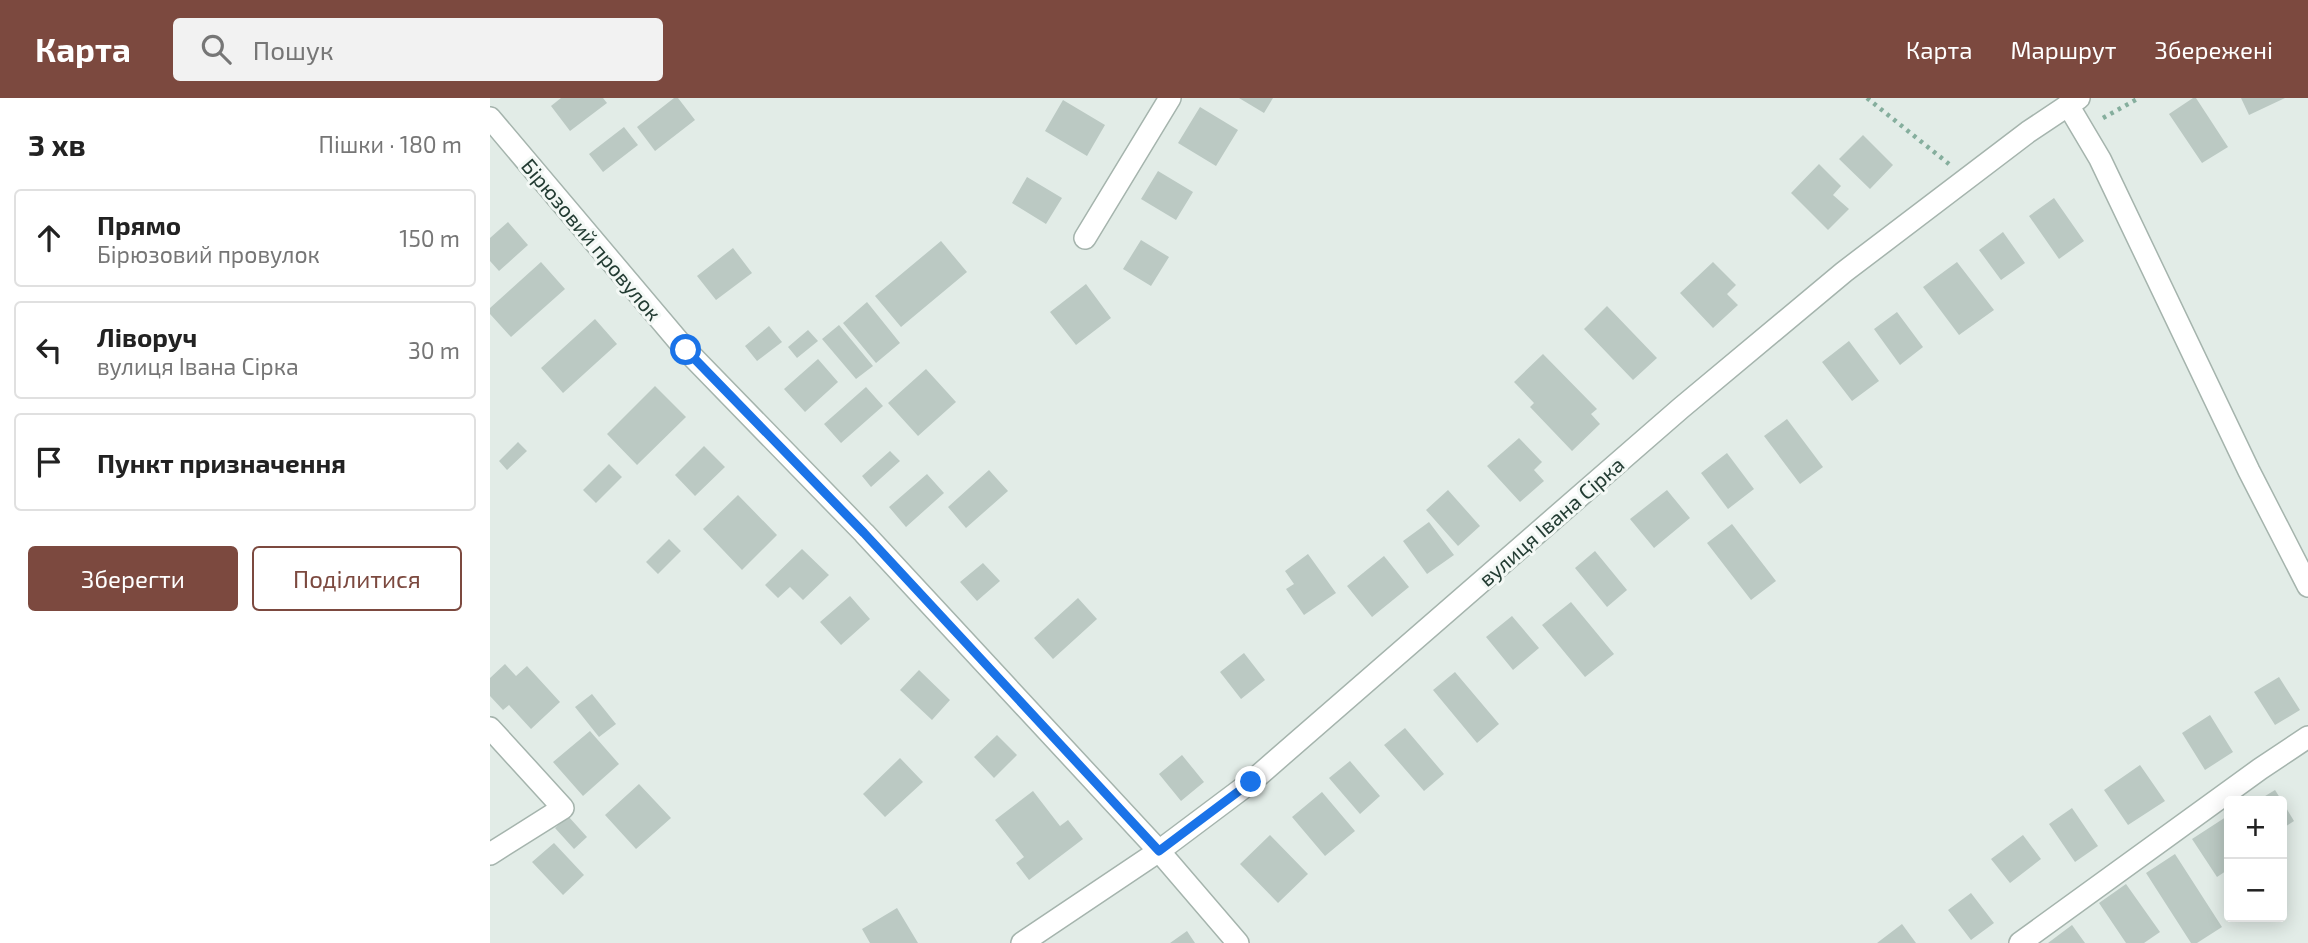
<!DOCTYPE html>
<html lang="uk">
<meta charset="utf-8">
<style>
body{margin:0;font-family:"Exo 2",sans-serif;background:#f2f2f2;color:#222}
.controls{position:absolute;right:21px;bottom:21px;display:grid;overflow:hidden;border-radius:7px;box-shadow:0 4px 18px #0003}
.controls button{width:63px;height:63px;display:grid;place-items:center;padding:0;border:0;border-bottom:2px solid #e0e0e0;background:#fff;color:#222;font:35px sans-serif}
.stop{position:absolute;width:21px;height:21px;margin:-16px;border:5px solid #1a73e8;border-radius:50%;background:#fff}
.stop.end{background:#1a73e8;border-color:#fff;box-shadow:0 2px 7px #0008}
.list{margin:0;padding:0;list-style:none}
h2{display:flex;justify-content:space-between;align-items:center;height:91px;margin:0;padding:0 28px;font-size:30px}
h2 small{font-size:23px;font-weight:400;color:#767676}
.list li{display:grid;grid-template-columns:46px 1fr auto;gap:21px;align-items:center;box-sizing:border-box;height:98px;margin:0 14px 14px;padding:0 14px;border:2px solid #e0e0e0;border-radius:7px}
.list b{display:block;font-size:26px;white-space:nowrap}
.list p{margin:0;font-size:23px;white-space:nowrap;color:#767676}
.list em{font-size:23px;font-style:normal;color:#767676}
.actions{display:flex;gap:14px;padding:21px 28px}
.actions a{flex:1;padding:16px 0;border:2px solid #7c493f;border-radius:7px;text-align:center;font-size:24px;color:#7c493f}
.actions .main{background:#7c493f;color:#fff}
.icon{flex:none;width:38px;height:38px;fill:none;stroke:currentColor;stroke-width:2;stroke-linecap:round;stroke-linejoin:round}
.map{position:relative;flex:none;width:1818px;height:845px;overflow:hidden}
header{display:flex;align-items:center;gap:42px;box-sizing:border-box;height:98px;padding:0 35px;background:#7c493f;color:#fff}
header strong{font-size:33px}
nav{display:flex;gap:38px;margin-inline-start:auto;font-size:24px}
.search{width:490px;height:63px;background:#f2f2f2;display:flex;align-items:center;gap:18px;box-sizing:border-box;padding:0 24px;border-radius:7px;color:#767676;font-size:26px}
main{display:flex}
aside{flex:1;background:#fff}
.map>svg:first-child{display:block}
.building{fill:#bbc9c3}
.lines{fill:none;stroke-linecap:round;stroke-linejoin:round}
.minor-casing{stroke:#a5b4ad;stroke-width:24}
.tertiary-casing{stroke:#a5b4ad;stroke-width:24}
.path{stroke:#85ae9d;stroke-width:4.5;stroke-dasharray:3.5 5;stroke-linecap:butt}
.minor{stroke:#fff;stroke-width:21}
.tertiary{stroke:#fff;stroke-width:21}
.route{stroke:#1a73e8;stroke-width:9}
.labels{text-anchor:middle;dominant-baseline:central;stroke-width:6;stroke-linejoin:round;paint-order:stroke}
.street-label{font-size:21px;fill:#233c33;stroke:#f3f8f5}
</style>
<header>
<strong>Карта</strong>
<div class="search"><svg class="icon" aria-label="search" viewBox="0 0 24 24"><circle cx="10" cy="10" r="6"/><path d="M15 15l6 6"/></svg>Пошук</div>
<nav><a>Карта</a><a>Маршрут</a><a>Збережені</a></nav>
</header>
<main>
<aside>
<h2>3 хв<small>Пішки · 180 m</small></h2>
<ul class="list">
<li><svg class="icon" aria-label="ahead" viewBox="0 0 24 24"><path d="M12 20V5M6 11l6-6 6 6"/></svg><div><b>Прямо</b><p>Бірюзовий провулок</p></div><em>150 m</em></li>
<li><svg class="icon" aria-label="left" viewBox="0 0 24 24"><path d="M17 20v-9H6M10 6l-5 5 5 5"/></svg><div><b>Ліворуч</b><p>вулиця Івана Сірка</p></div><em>30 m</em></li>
<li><svg class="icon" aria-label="arrive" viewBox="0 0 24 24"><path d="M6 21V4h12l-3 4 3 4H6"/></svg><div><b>Пункт призначення</b></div></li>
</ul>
<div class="actions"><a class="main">Зберегти</a><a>Поділитися</a></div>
</aside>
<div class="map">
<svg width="1818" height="845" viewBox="0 0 1818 845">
<rect width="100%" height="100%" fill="#e2ece7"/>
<path class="building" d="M71,0H113L117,5L80,33L61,8Z
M184,0H188L205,22L165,53L147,29Z
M749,0H783L774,15Z
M1703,0H1706L1738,49L1712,65L1679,16Z
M1751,0H1795L1759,17Z
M573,2L615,27L597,58L555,33Z
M710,9L748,32L726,68L688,45Z
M134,29L148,47L113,74L99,56Z
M1373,37L1403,67L1380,91L1349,61Z
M1329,66L1351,88L1343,97L1359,111L1338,132L1301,95Z
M668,73L703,94L686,122L651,101Z
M537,79L572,100L556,126L522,105Z
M1564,100L1594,143L1569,161L1539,118Z
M18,124L38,147L9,173L0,163V140Z
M1513,134L1535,165L1511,182L1489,152Z
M651,142L679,159L661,188L633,171Z
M451,143L477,174L411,229L385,198Z
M243,150L262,175L226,202L207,178Z
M51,164L75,191L21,239L0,216V210Z
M1223,164L1246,187L1237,196L1248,207L1223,230L1190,195Z
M1467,164L1504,212L1469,237L1433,189Z
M596,186L621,220L586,247L560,214Z
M377,204L410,245L386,265L353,225Z
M1117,208L1167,260L1143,282L1094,231Z
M1407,214L1433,249L1410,267L1384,231Z
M105,221L127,246L73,295L51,270Z
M349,227L383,268L366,281L332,241Z
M279,228L292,244L267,263L255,248Z
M318,232L328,243L307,260L298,249Z
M1359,243L1389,283L1362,303L1332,264Z
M1053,256L1107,311L1101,316L1110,326L1082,353L1040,309L1044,305L1024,284Z
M328,261L348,284L315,314L294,291Z
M436,271L466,304L428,338L398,305Z
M165,288L196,319L147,367L117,336Z
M376,289L393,308L351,345L334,326Z
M1297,321L1333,369L1310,386L1274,338Z
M1029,340L1052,364L1044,372L1054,383L1030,404L997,368Z
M28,344L37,353L17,372L9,363Z
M214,348L235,369L205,398L185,377Z
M400,353L410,363L381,389L372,378Z
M1237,355L1264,391L1238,411L1211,375Z
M119,366L132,379L106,405L93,392Z
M499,372L518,393L476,430L458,409Z
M437,376L454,395L416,429L399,409Z
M958,392L990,428L968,448L936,412Z
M1177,392L1200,420L1164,450L1140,421Z
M248,397L287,437L252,472L213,431Z
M939,424L964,457L937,476L913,443Z
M1242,426L1286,483L1261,502L1217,445Z
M179,441L191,453L168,476L156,464Z
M312,451L339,477L313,502L300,489L288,500L275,487Z
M1105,453L1137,492L1117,509L1085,470Z
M818,456L846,495L814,517L796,491L804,486L795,473Z
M894,458L919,489L882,519L857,488Z
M493,465L510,483L487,503L470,484Z
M360,498L380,521L351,547L330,524Z
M588,500L607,521L563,561L544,540Z
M1081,504L1124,556L1095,579L1052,527Z
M1022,518L1049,550L1023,572L996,539Z
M754,555L775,582L751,601L730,574Z
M15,566L26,578L37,568L70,604L41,631L19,607L13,612L0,598V580Z
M429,572L460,602L442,622L410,592Z
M965,574L1009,626L987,645L943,592Z
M1789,579L1810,612L1785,627L1764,594Z
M102,596L126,626L109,639L85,609Z
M1720,617L1743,654L1715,672L1692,635Z
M915,630L954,676L934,693L894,647Z
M100,633L129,666L93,698L63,664Z
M507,637L527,657L504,680L484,659Z
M692,657L714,684L691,703L669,676Z
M410,660L433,684L395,719L373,696Z
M860,663L890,698L870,716L839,680Z
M1650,667L1675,703L1638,727L1614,692Z
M149,686L181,720L146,751L115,717Z
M1785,692L1792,703H1767Z
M543,693L570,728L578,722L593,741L539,782L526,765L534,759L505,722Z
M832,694L865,733L835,758L802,719Z
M1792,703L1804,723L1792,731Z
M1582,710L1608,748L1585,764L1559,726Z
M1739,717V771L1727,779L1702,741Z
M78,718L97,739L84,751L65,730Z
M780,737L818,776L788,805L750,766Z
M1533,737L1551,761L1520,785L1501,761Z
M64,745L94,777L73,797L42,764Z
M1685,756L1732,829L1707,845H1701L1656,775Z
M1636,786L1670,834L1654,845H1636L1609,805Z
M1481,795L1504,825L1481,842L1458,812Z
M407,810L428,845H380L372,831Z
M1412,826L1426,845H1387Z
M1582,827L1595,845H1558Z
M697,833L705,845H680Z"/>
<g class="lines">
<g class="minor-casing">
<path id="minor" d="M1578,7L1610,61L1759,373L1818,488
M0,20L196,252L374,435L669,753L748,845
M595,140L680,0
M0,630L73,710L0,756
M1530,845L1770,671L1818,639"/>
</g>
<g class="tertiary-casing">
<path id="tertiary" d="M532,845L669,753L761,684L1191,310L1354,174L1538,34L1589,0"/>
</g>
<path class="path" d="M1377,0L1459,66
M1613,20L1649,0"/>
<use href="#minor" class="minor"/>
<use href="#tertiary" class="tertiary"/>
</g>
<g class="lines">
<path class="route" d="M196,252L374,435L669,753L761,684"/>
</g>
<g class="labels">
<g class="street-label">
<text transform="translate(102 141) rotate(50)">Бірюзовий провулок</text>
<text transform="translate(1061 423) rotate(-41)">вулиця Івана Сірка</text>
</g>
</g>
</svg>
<div class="controls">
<button>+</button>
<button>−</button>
</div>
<div class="stop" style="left:196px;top:252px"></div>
<div class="stop end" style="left:761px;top:684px"></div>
</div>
</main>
